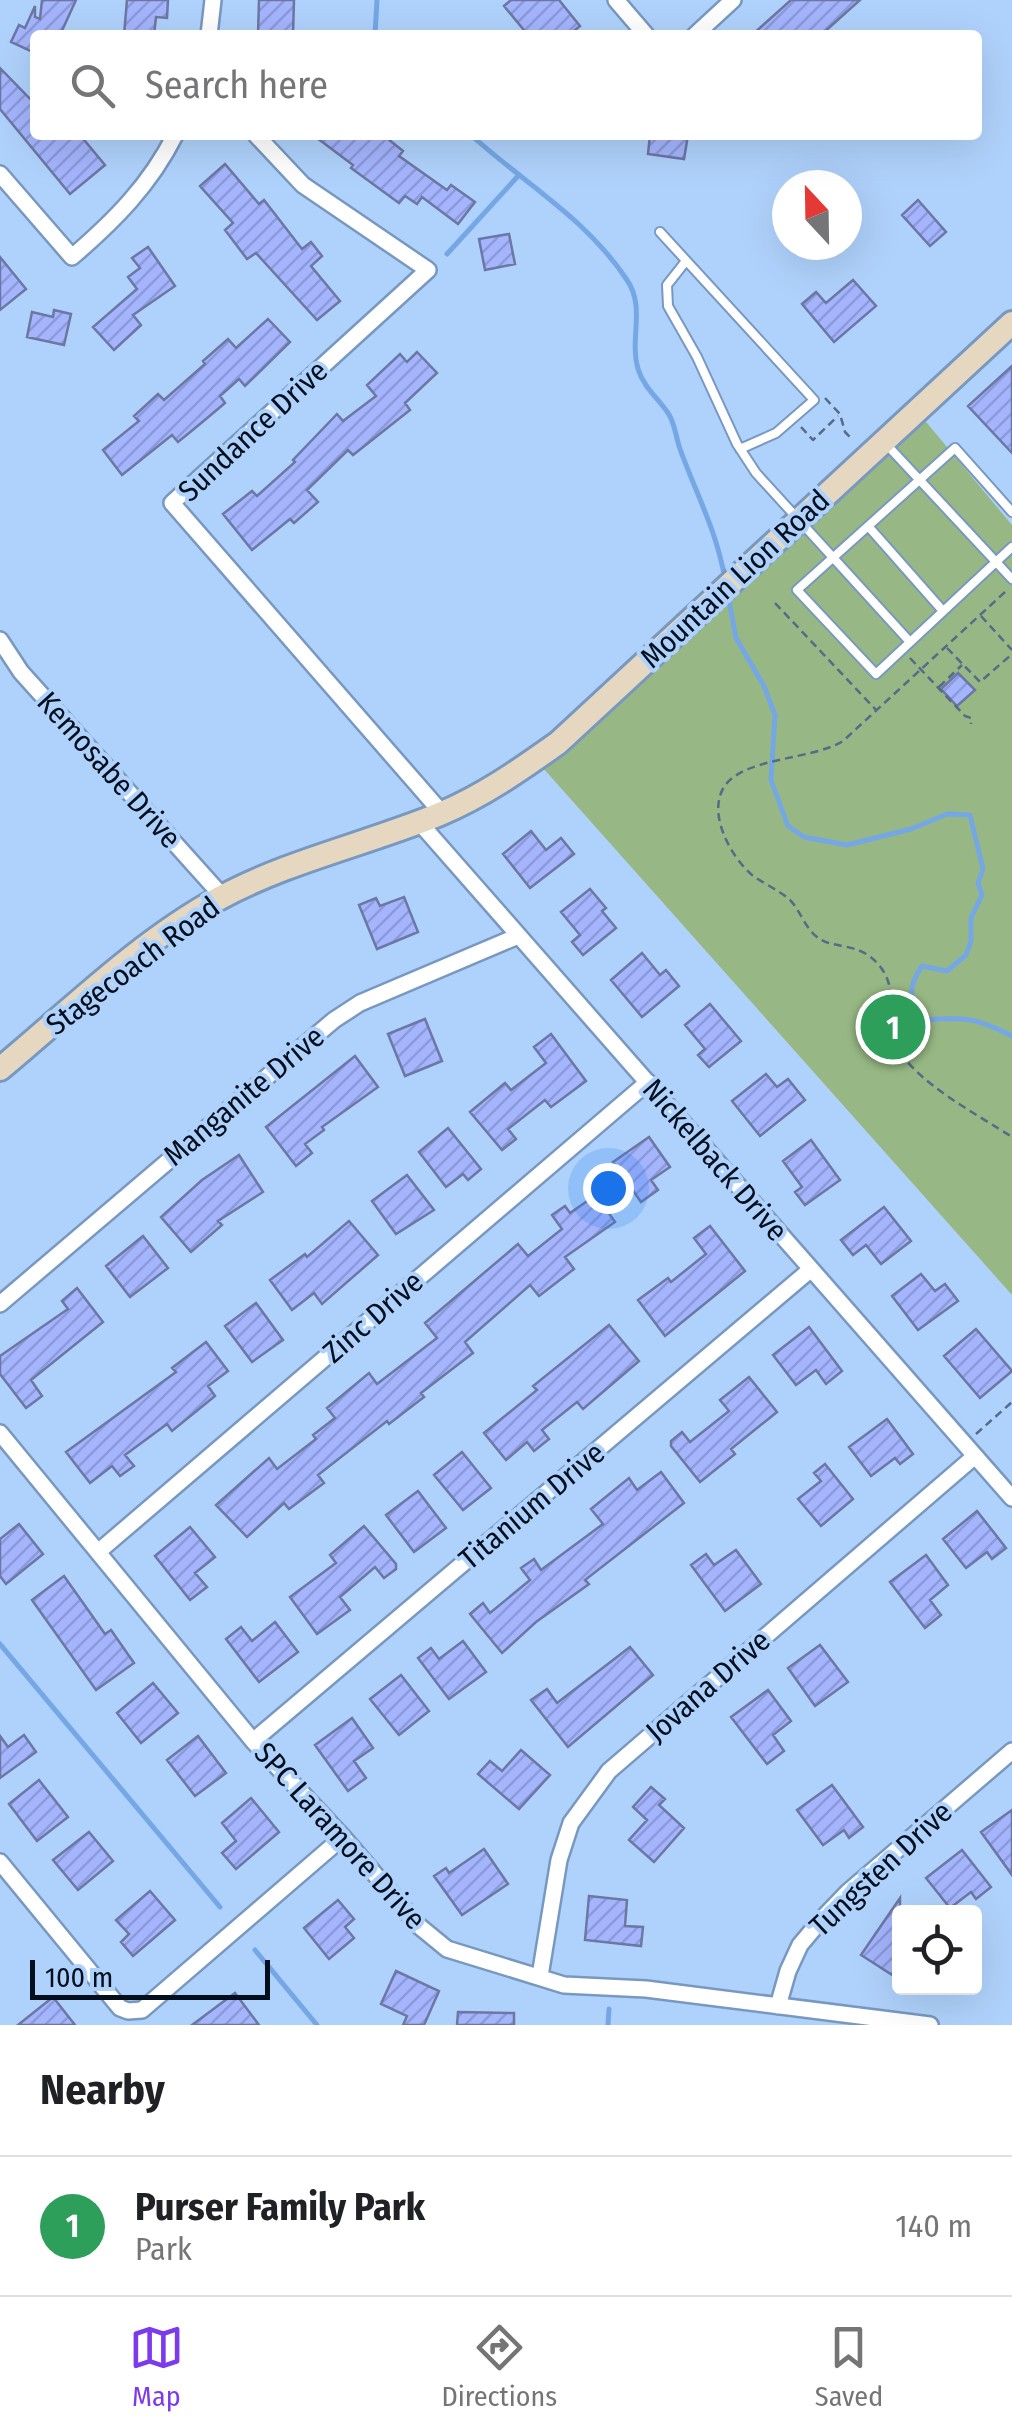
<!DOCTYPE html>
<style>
body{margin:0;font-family:"Fira Sans Condensed",sans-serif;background:#f2f2f2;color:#202124}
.controls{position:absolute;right:30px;bottom:30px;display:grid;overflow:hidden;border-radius:10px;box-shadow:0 10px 40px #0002}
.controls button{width:90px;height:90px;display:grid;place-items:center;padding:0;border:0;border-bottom:2px solid #e0e0e0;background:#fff;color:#202124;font:50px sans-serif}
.compass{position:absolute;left:772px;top:170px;width:90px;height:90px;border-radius:50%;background:#fff;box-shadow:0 10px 40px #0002;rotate:338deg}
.scale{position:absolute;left:30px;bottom:25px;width:240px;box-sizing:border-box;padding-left:10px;border:5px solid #040e1c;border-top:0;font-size:28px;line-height:35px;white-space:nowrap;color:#040e1c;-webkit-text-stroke:8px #afd2fc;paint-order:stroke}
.you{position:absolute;left:608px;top:1188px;width:35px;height:35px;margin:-25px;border:8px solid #fff;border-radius:50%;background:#1a73e8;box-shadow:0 0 0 15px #1a73e833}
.badge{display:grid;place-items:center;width:65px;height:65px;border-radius:50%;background:#7c3aed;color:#fff;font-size:32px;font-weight:700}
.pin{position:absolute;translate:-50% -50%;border:5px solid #fff;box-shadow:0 2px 10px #0006}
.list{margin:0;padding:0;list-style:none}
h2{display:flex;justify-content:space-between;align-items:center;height:130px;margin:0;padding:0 40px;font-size:42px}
h2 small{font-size:32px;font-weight:400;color:#757577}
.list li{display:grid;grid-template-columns:65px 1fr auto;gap:30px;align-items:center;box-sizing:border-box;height:140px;padding:0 40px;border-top:2px solid #e0e0e0}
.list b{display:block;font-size:38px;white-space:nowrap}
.list p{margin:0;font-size:32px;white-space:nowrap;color:#757577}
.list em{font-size:32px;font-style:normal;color:#757577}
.icon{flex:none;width:55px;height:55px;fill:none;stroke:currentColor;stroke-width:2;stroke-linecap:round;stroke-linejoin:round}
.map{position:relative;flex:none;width:1012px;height:2025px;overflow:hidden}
.search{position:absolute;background:#fff;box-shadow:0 10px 40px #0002;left:30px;right:30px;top:30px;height:110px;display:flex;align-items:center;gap:25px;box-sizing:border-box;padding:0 35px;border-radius:10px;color:#757577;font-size:38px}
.sheet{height:270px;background:#fff}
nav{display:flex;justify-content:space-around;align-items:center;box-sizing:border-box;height:140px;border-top:2px solid #e0e0e0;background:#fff;font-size:28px;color:#757577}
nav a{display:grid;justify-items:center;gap:5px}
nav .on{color:#7c3aed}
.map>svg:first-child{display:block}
.green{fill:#97b884}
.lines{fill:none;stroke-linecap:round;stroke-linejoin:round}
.stream{stroke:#75a7e5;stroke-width:5}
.building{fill:url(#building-hatch);stroke:#6c77a3;stroke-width:2.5}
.lane-casing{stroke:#7898c0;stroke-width:12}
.street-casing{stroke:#7898c0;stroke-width:20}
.secondary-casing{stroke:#7898c0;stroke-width:28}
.path{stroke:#556b87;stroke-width:2.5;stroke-dasharray:8 5;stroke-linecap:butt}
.lane{stroke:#fff;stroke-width:8}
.street{stroke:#fff;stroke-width:15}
.secondary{stroke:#e6d7c1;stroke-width:22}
.labels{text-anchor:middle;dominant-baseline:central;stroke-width:8;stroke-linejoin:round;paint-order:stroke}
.street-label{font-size:30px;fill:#040e1c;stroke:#afd2fc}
</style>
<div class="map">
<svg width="1012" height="2025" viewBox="0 0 1012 2025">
<defs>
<pattern id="building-hatch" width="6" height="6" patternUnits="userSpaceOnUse" patternTransform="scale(2.5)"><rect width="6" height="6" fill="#a4b5fe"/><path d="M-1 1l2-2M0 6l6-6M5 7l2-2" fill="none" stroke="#8c9ad9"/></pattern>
</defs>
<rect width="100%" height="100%" fill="#afd2fc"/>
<path class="green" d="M917,411L1012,525V1295L535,759Z"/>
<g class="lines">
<path class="stream" d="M375,35L377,0
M471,135C525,184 586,218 627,280C646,308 629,339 638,369C644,388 658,398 668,413C675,423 676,438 680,449C697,496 716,529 725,579
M447,254L519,175
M728,595L736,638L764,686L775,715L771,780L788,826L804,837L847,845L911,829L947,814L970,815L983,869L978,883L982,895L971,918V941L966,955L947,971L922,966C908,986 908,1000 923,1020C964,1017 975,1017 1012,1036
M0,1644L220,1907
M255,1950L317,2025
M608,2025L609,2009"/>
</g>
<path class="building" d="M42,0H76L60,35H35V53L11,42L19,25L25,28L35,6V17L40,19Z
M127,0H168L167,18L156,17L154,35H124Z
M259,0H294L293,35H258Z
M511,0H559L580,26L569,35H528L504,6Z
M791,0H860L821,35H752Z
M0,68L35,104V135H80L105,165L70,194L0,109Z
M313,135H383L403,151L399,156L447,190L451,185L475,202L458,224L422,197L417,204L405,196L399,203L351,168L353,165Z
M650,135H688L684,159L648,154Z
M225,164L259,204L264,200L302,249L311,242L322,256L311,266L340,301L317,320L256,253L247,259L225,230L233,223L200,186Z
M918,200L946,232L930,246L902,215Z
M509,234L515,264L485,270L479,239Z
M148,247L175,286L133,315L141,325L114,350L93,327L137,289L128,277L140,268L132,258Z
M0,257L26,289L0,310Z
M853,280L876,306L834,342L802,304L816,292L826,303Z
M54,310L71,314L64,345L27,337L32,312L53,317Z
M268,319L290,342L245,386L239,379L220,396L225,403L200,424L178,442L172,435L122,475L103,450L139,421L134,416L158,394L164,400L205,364L203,361L228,339L236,348Z
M417,352L437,373L405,403L410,410L353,455L348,450L307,490L318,502L294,523L290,519L252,550L223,514L252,491L257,496L295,462L293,460L337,414L343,421L376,396L367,385L400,354L407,362Z
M1012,366V453L968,406Z
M958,673L975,690L957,706L941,689Z
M531,831L546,850L561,838L574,854L530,888L503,854Z
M590,889L606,908L602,911L616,928L583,955L572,942L580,935L561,912Z
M404,897L418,932L377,949L359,905L376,898L380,906Z
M642,953L660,975L666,970L679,986L642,1017L611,980Z
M710,1004L741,1041L709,1067L698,1055L705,1049L685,1025Z
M425,1019L442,1061L405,1076L388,1034Z
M551,1034L586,1081L551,1107L545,1100L508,1129L516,1139L502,1150L470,1112L505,1083L511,1090L546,1063L534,1047Z
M355,1056L378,1087L322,1127L324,1130L305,1144L312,1153L296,1166L266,1127Z
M766,1074L777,1087L788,1079L805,1100L760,1136L732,1101Z
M448,1128L481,1169L468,1180L463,1174L446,1187L419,1152Z
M649,1137L670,1167L651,1180L658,1190L641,1202L613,1162Z
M811,1140L840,1180L805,1205L795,1192L802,1187L783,1161Z
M239,1155L263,1192L218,1221L222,1225L191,1252L161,1217L202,1180Z
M407,1175L434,1210L396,1234L372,1201Z
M596,1195L615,1222L565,1257L574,1269L539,1296L530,1285L465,1342L473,1353L421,1393L424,1397L389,1424L387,1421L318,1475L324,1483L289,1509L284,1503L247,1537L216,1505L269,1458L277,1469L316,1439L313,1435L335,1418L327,1408L369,1373L377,1384L437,1338L425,1323L518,1244L528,1256L562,1229L552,1215L565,1206L570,1213Z
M884,1207L911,1241L881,1264L866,1245L853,1255L841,1240Z
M349,1221L378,1255L322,1304L314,1293L292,1310L270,1280L305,1254L307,1257Z
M710,1226L745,1271L665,1336L638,1300L668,1278L671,1282L706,1254L694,1238Z
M143,1236L168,1268L130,1297L106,1266Z
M921,1274L935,1291L945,1284L958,1301L918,1330L892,1296Z
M77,1288L103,1322L31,1380L42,1396L26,1408L0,1374V1356L68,1309L62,1301Z
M256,1303L283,1340L252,1362L225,1326Z
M609,1325L639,1361L583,1409L577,1402L542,1430L549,1439L534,1451L527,1442L506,1460L484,1433L537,1390L533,1386Z
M809,1327L842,1371L826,1384L816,1370L796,1385L773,1355Z
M976,1329L1012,1371L980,1398L944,1356Z
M206,1342L228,1371L208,1386L215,1396L172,1431L167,1424L125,1455L134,1466L120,1476L112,1466L90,1483L66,1452L176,1372L172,1368Z
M749,1377L777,1412L731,1449L735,1454L700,1482L671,1446V1441L682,1432L690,1442L729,1411L720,1400Z
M887,1419L913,1454L900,1464L895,1458L871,1476L849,1447Z
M462,1452L491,1488L463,1510L434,1475Z
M825,1464L853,1499L821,1526L798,1499L821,1481L814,1473Z
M661,1472L684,1503L585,1580L589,1584L536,1622L502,1653L470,1614L483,1603L490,1613L530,1580L521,1568L534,1559L541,1570L603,1524L591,1509L629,1478L637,1490Z
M418,1491L446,1528L414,1552L386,1515Z
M977,1511L1006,1548L992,1559L987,1552L966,1568L943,1539Z
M19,1524L43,1554L6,1584L0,1576V1539Z
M364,1526L396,1564V1569L384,1578L375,1567L340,1597L350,1610L317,1634L290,1597L336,1563L330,1555Z
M190,1527L215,1557L195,1573L207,1587L190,1600L155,1556Z
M736,1550L761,1584L725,1611L691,1565L706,1554L714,1565Z
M926,1555L948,1585L930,1600L941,1615L925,1628L890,1582Z
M64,1576L105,1634L111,1630L134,1663L96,1690L32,1600Z
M275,1622L298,1652L259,1682L226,1639L241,1627L252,1641Z
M463,1641L486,1672L449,1699L418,1658L431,1648L439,1659Z
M820,1645L848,1682L815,1706L788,1668Z
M630,1647L653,1675L568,1747L531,1700L547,1689L557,1703Z
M401,1675L429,1711L399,1735L370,1699Z
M153,1683L178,1713L141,1743L117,1713Z
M768,1690L791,1721L773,1735L784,1751L767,1764L731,1717Z
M352,1718L373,1748L354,1761L366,1778L348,1791L315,1745Z
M24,1735L36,1752L0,1778V1736L8,1747Z
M198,1736L226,1773L195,1796L167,1760Z
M521,1750L550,1775L519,1809L478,1774L490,1761L502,1771Z
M39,1780L68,1817L37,1841L9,1804Z
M832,1785L863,1827L849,1838L844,1830L823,1845L797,1810Z
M651,1787L665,1799L659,1805L684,1828L654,1862L629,1840L647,1820L633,1807Z
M251,1798L279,1832L236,1869L222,1853L236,1841L222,1823Z
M1012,1810V1875L981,1832Z
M89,1832L113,1861L78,1890L53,1860Z
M484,1849L508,1884L462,1915L434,1876L446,1868L449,1873Z
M962,1850L991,1887L976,1899L971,1892L950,1908L926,1878Z
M150,1891L175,1920L133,1956L121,1942L129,1934L116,1920Z
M589,1896L627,1900L625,1926L643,1927L641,1946L585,1940Z
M900,1898V1980L861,1955Z
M338,1900L354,1919L345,1927L354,1938L329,1959L304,1928Z
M396,1971L439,1991L424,2025H403L407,2016L381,2004Z
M235,1993L259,2025H192Z
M53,1997L75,2025H18Z
M458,2012L514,2013V2025H457Z"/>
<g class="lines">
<g class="lane-casing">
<path id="lane" d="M660,232L814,400L776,433L740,449
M686,261L667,285L668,306L697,357L737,444L756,473L910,642
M887,445L1012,579
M1012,512L955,448L797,590L876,674L1012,547
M868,526L943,611"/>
</g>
<g class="street-casing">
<path id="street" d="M616,0L646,35
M209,35L213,0
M695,35L733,0
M256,135L303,185L428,270L172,503L442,813
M0,174L72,257C114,221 150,185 175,135
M0,640L21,672L223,897
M419,822L1012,1498
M0,1304L334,1020L360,1003L518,936
M0,1433L253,1741L343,1837L419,1926L447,1949L564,1985L646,1989L930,2025
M98,1552L648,1082
M253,1741L810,1270
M0,1862L120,2008L128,2011L142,2010L343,1837
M540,1976L559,1860L571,1823L609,1771L975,1456
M778,2006L788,1971L800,1945L821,1920L848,1892L1012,1751"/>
</g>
<g class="secondary-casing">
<path id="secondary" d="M0,1069C70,1011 138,943 218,899C287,861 367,844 440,814C483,796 520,770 558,743L1012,323"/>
</g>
<path class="path" d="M825,398L840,414L845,432L853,440
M801,427L813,440L838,416
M1005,592L843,741C813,760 743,757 724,787C707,814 731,857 752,875C764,884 779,890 790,900C800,910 805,928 817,937C833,950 858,941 878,964C901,990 883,1014 895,1043C912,1081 977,1114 1012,1137
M775,603L877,711
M981,616L1012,650
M947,648L980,682L1012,654
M910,658L965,716L971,718V724
M939,687L962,665
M976,1434L1012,1402"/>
<use href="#lane" class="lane"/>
<use href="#street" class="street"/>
<use href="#secondary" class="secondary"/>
</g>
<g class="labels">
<g class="street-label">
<text transform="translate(253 431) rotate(-43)">Sundance Drive</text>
<text transform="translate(735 579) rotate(-43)">Mountain Lion Road</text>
<text transform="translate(109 770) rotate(48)">Kemosabe Drive</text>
<text transform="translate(133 966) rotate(-37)">Stagecoach Road</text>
<text transform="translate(244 1096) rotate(-40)">Manganite Drive</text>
<text transform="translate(715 1160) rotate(49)">Nickelback Drive</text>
<text transform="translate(373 1317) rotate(-41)">Zinc Drive</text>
<text transform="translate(532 1506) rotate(-40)">Titanium Drive</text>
<text transform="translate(708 1686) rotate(-41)">Jovana Drive</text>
<text transform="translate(340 1836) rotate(48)">SPC Laramore Drive</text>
<text transform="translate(881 1869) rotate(-43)">Tungsten Drive</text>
</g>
</g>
</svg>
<div class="controls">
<button><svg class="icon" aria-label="locate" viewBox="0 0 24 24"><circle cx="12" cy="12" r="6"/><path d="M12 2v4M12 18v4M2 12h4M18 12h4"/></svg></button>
</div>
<svg class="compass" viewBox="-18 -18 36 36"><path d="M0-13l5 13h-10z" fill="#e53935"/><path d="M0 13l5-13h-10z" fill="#757577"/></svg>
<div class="scale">100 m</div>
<div class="you"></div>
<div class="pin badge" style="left:893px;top:1027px;background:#2e9e5b">1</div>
<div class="search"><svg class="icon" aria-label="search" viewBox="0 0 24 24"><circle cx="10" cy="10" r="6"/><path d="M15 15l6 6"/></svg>Search here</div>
</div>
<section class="sheet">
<h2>Nearby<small></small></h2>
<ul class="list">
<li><span class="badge" style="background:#2e9e5b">1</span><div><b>Purser Family Park</b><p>Park</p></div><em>140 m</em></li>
</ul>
</section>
<nav>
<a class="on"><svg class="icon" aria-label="map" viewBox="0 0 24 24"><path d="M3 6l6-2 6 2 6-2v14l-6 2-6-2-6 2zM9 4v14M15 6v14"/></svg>Map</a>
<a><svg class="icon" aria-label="directions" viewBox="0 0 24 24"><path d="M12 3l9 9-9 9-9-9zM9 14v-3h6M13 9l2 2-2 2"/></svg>Directions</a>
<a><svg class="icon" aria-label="saved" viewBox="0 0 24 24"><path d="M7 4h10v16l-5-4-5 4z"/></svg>Saved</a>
</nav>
